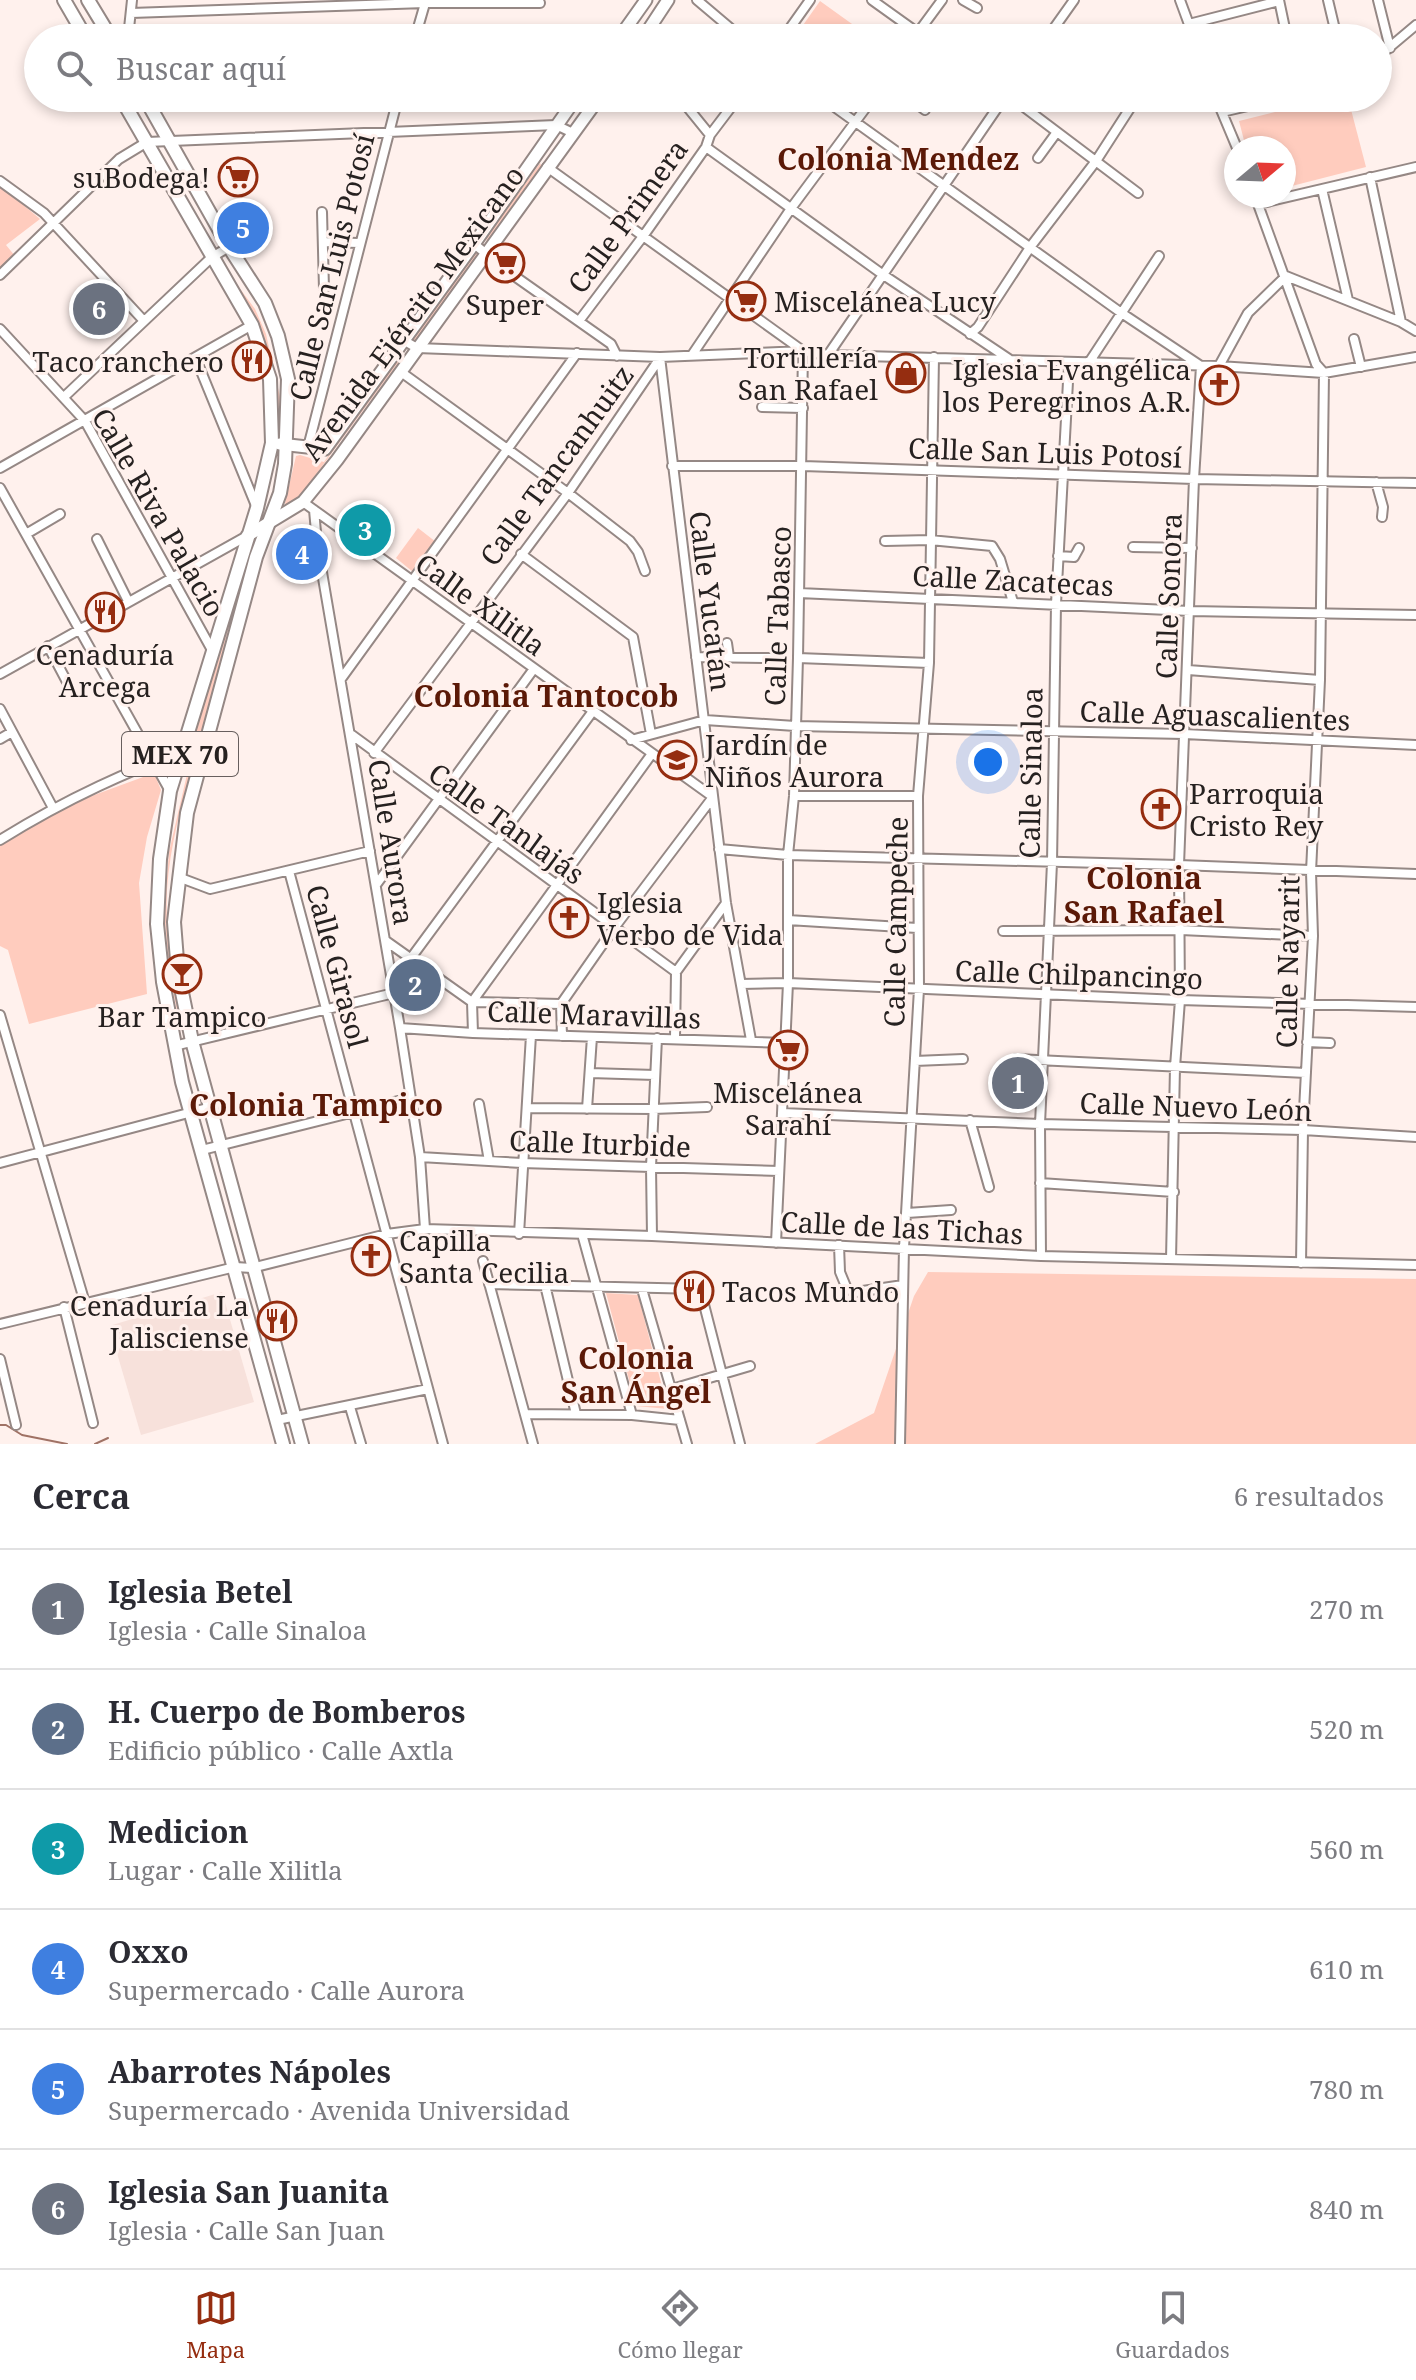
<!DOCTYPE html>
<html lang="es">
<meta charset="utf-8">
<style>
body{margin:0;font-family:"Noto Serif",serif;background:#f7f7f7;color:#2b2b33}
.compass{position:absolute;left:1224px;top:136px;width:72px;height:72px;border-radius:50%;background:#fff;box-shadow:0 4px 12px #0003;rotate:71deg}
.you{position:absolute;left:988px;top:762px;width:28px;height:28px;margin:-20px;border:6px solid #fff;border-radius:50%;background:#1a73e8;box-shadow:0 0 0 12px #1a73e833}
.badge{display:grid;place-items:center;width:52px;height:52px;border-radius:50%;background:#952d10;color:#fff;font-size:26px;font-weight:700}
.pin{position:absolute;translate:-50% -50%;border:4px solid #fff;box-shadow:0 2px 8px #0006}
.list{margin:0;padding:0;list-style:none}
h2{display:flex;justify-content:space-between;align-items:center;height:104px;margin:0;padding:0 32px;font-size:34px}
h2 small{font-size:26px;font-weight:400;color:#7c7c81}
.list li{display:grid;grid-template-columns:52px 1fr auto;gap:24px;align-items:center;box-sizing:border-box;height:120px;padding:0 32px;border-top:2px solid #e1e1e2}
.list b{display:block;font-size:30px;white-space:nowrap}
.list p{margin:0;font-size:26px;white-space:nowrap;color:#7c7c81}
.list em{font-size:26px;font-style:normal;color:#7c7c81}
.icon{flex:none;width:44px;height:44px;fill:none;stroke:currentColor;stroke-width:2;stroke-linecap:round;stroke-linejoin:round}
.map{position:relative;flex:none;width:1416px;height:1444px;overflow:hidden}
.search{position:absolute;background:#fff;box-shadow:0 4px 12px #0003;left:24px;right:24px;top:24px;height:88px;display:flex;align-items:center;gap:20px;box-sizing:border-box;padding:0 28px;border-radius:44px;color:#7c7c81;font-size:30px}
.sheet{height:824px;background:#fff}
nav{display:flex;justify-content:space-around;align-items:center;box-sizing:border-box;height:112px;border-top:2px solid #e1e1e2;background:#fff;font-size:22px;color:#7c7c81}
nav a{display:grid;justify-items:center;gap:4px}
nav .on{color:#952d10}
.map>svg:first-child{display:block}
.built{fill:#f7e1db}
.green{fill:#ffccbe}
.lines{fill:none;stroke-linecap:round;stroke-linejoin:round}
.stream{stroke:#a07265;stroke-width:2}
.street-casing{stroke:#958885;stroke-width:12}
.secondary-casing{stroke:#958885;stroke-width:15}
.primary-casing{stroke:#958885;stroke-width:16}
.street{stroke:#fff;stroke-width:8}
.secondary{stroke:#fff;stroke-width:11}
.primary{stroke:#fff;stroke-width:12}
.labels{text-anchor:middle;dominant-baseline:central;stroke-width:6;stroke-linejoin:round;paint-order:stroke}
.shield{fill:#fff1ed;stroke:#675f5e;stroke-width:2}
.shield-label{font-size:26px;font-weight:bold;fill:#262120}
.poi-label{font-size:28px;fill:#262120;stroke:#fff1ed;text-anchor:start}
.street-label{font-size:28px;fill:#262120;stroke:#fff1ed}
.neighbourhood-label{font-size:30px;font-weight:bold;fill:#5b1907;stroke:#fff1ed}
</style>
<div class="map">
<svg width="1416" height="1444" viewBox="0 0 1416 1444">
<rect width="100%" height="100%" fill="#fff1ed"/>
<path class="built" d="M222,1292L254,1402L141,1435L109,1326Z"/>
<path class="green" d="M820,1L859,29L852,38H794Z
M1331,98H1348L1366,167L1284,188V148H1246L1239,121Z
M540,163L542,168L487,242L486,238Z
M0,185L40,219L6,245L15,256L0,268Z
M477,251L479,255L417,341H414L413,338Z
M227,271L255,309L266,334L280,397L278,434L275,378Z
M399,355L401,359L295,503L286,506L285,503L296,456L300,455L324,462Z
M418,528L436,542L413,572L396,558Z
M245,558H247L204,724L201,736L197,738L195,734Z
M192,753L196,757C182,800 170,845 167,890C165,938 173,986 182,1032L170,980L164,912L169,852Z
M154,773L161,790L147,837L139,883L147,994L29,1024L8,950L0,946V846L59,808Z
M928,1272L1416,1279V1444H815L874,1413L914,1296Z
M606,1293L638,1295L668,1409L636,1406Z"/>
<g class="lines">
<path class="stream" d="M0,1425H6L22,1435L67,1444
M95,1444L108,1438"/>
<g class="street-casing">
<path id="street" d="M697,0L742,38
M872,0L925,38
M963,0L977,8
M1180,0L1194,38
M1279,0L1287,38
M1328,0L1337,38
M1378,0L1390,48
M131,13L425,3H540
M128,38L132,0
M415,38L426,0
M783,38L810,0
M914,38L942,0
M1047,38L1074,0
M1182,38L1189,24L1279,1
M1378,57L1416,25
M680,98L710,135
M822,98L1120,312L1201,366L1194,479L1179,865L1180,1000L1175,1067L1171,1259
M909,98L925,110
M1012,98L1138,193
M1216,98L1237,148
M1222,112L1282,98
M706,147L882,274L1009,359
M1038,158L1057,132
M547,167L803,351
M1370,177L1401,322
M0,181L44,213L144,321
M1322,189L1348,300
M1255,196L1316,364L1324,373L1320,680L1311,872L1313,936L1303,1130L1301,1263
M1258,204L1416,167
M322,212L324,289
M323,242L359,243
M474,244L513,275L611,344L617,356
M0,275L119,159L147,142L556,125L573,133
M579,321L644,235L706,147L710,135L738,98
M0,329L85,421L212,650
M970,334L978,327L1031,246L1096,161L1134,102
M1354,339L1361,367
M403,340L417,348L660,357L803,351L828,355L1219,366L1324,373L1416,357
M692,355L792,207L873,98
M828,355L1004,98
M660,357L726,903L751,1040
M196,359L257,508
M1088,364L1159,256
M1219,366L1248,313L1286,276L1401,322L1416,331
M401,372L568,493L630,541L638,552L645,571
M64,397L212,257L229,247
M762,407L803,408
M308,447L398,98
M672,466H803L1194,479L1416,483
M0,468L252,325
M1376,482L1383,507L1382,517
M0,488L170,791
M303,502L713,797L614,928L561,1004
M314,510L317,543L400,1028L420,1157L425,1229
M26,534L60,514
M97,539L128,601
M885,541L930,540L992,546L1000,559L1013,602
M1133,547L1192,548
M521,554L633,637L651,734
M1058,556L1074,557L1079,548
M799,593L1190,611L1416,615
M727,643L729,657
M48,646L67,682
M696,657L770,658
M798,658L929,663
M1188,670L1320,680
M0,674L247,536
M341,679L577,353
M0,709L53,808
M352,735L676,972
M0,739L12,732
M631,740L705,720L795,726L1184,734L1416,745
M374,753L568,493L660,358
M794,796H918
M0,840C61,802 135,766 204,745
M719,849L788,855L1179,865L1416,874
M289,871L443,1444
M178,877L210,889L370,851
M376,885L533,670
M788,920L917,928
M1003,931L1181,930L1313,936
M386,941L472,1002L561,1004
M411,958L593,711
M741,984L788,983L1180,1000L1416,1007
M561,1004L562,1036
M0,1015L85,1303
M400,1028L473,1033L786,1043
M473,1033L472,1002L651,755
M675,1038L676,972L726,903
M1307,1042L1330,1043
M174,1046L394,993
M1016,1059L1306,1073
M915,1061L963,1059
M590,1073L655,1075
M479,1104L489,1161
M527,1108L653,1109L707,1107
M587,1109L592,1037
M782,1113L1040,1124L1303,1130L1416,1137
M970,1120L989,1187
M202,1150L410,1098
M420,1157L522,1163L779,1171
M0,1163L211,1107
M1040,1183L1174,1192
M907,1213L951,1210
M519,1234L531,1035
M582,1234L632,1415
M652,1236L651,1167L657,1038
M776,1243L788,983V855L794,796L798,658L803,351
M839,1245L840,1272L847,1289L856,1292L903,1285
M1041,1256L1040,1124L1052,863L1056,604L1069,363
M483,1261L533,1444
M489,1284L700,1289L740,1444
M545,1285L576,1414
M642,1289L687,1444
M64,1307L93,1423
M0,1324L235,1267L252,1268L387,1234L425,1229L652,1236L1041,1256L1416,1265
M0,1359L16,1425
M672,1389L750,1366
M350,1407L361,1444
M525,1414L632,1415L680,1420
M277,1420L428,1389
M900,1444L904,1248L919,989L918,796L929,663L934,357"/>
</g>
<g class="secondary-casing">
<path id="secondary" d="M619,38L646,0
M643,38L668,0
M280,444L325,449L474,244L576,98
M247,536L303,502L337,460L599,98"/>
</g>
<g class="primary-casing">
<path id="primary" d="M64,0L86,38
M88,0L111,38
M121,98L252,325L270,379L272,443L257,508L170,791L160,859L157,924L163,982L182,1082L283,1444
M145,98L229,247L265,303L278,336L288,379L285,464L280,493L256,557L187,813L174,922L178,973L192,1041L302,1444"/>
</g>
<use href="#street" class="street"/>
<use href="#secondary" class="secondary"/>
<use href="#primary" class="primary"/>
</g>
<defs>
<g id="supermarket-ring" transform="scale(2)"><circle r="9.5" fill="#fff1ed" stroke="#952d10" stroke-width="1.5"/><path d="M-6-5.5h2.5l.6 2H6L4.5 2H-2.5L-4.4-4H-6ZM-1.5 3.2a1.3 1.3 0 1 0 .1 0ZM3 3.2a1.3 1.3 0 1 0 .1 0Z" fill="#952d10"/></g>
<g id="restaurant-ring" transform="scale(2)"><circle r="9.5" fill="#fff1ed" stroke="#952d10" stroke-width="1.5"/><path d="M-5-6h1v4h1v-4h1v4h1v-4h1v5L-1.5 .5V6h-2V.5L-5-1ZM5-6V6H3V1.5H1.5Q1.5-4 5-6Z" fill="#952d10"/></g>
<g id="shop-ring" transform="scale(2)"><circle r="9.5" fill="#fff1ed" stroke="#952d10" stroke-width="1.5"/><path d="M-5-2.5h2.3a2.7 3.5 0 0 1 5.4 0H5L5.5 6h-11ZM-1.5-2.5h3a1.5 2.3 0 0 0-3 0Z" fill="#952d10"/></g>
<g id="church-ring" transform="scale(2)"><circle r="9.5" fill="#fff1ed" stroke="#952d10" stroke-width="1.5"/><path d="M-1.2-6h2.4v3.5h3.3v2.4h-3.3V6h-2.4V-.1h-3.3v-2.4h3.3Z" fill="#952d10"/></g>
<g id="school-ring" transform="scale(2)"><circle r="9.5" fill="#fff1ed" stroke="#952d10" stroke-width="1.5"/><path d="M0-5L7-2L0 1L-7-2ZM-4 1L0 2.5L4 1V4Q0 6-4 4Z" fill="#952d10"/></g>
<g id="bar-ring" transform="scale(2)"><circle r="9.5" fill="#fff1ed" stroke="#952d10" stroke-width="1.5"/><path d="M-6-5H6L.8 .8V4.5H3.5V6h-7V4.5H-.8V.8Z" fill="#952d10"/></g>
</defs>
<g fill-rule="evenodd">
<use href="#supermarket-ring" x="238" y="177"/>
<use href="#supermarket-ring" x="505" y="263"/>
<use href="#supermarket-ring" x="746" y="301"/>
<use href="#restaurant-ring" x="252" y="361"/>
<use href="#shop-ring" x="906" y="373"/>
<use href="#church-ring" x="1219" y="385"/>
<use href="#restaurant-ring" x="105" y="612"/>
<use href="#school-ring" x="677" y="760"/>
<use href="#church-ring" x="1161" y="809"/>
<use href="#church-ring" x="569" y="918"/>
<use href="#bar-ring" x="182" y="974"/>
<use href="#supermarket-ring" x="788" y="1050"/>
<use href="#church-ring" x="371" y="1256"/>
<use href="#restaurant-ring" x="694" y="1291"/>
<use href="#restaurant-ring" x="277" y="1321"/>
</g>
<g class="labels">
<rect class="shield" x="122" y="732" width="116" height="44" rx="6"/>
<g class="shield-label">
<text x="180" y="754">MEX 70</text>
</g>
<g class="poi-label">
<text x="210" y="177" text-anchor="end">suBodega!</text>
<text x="774" y="301">Miscelánea Lucy</text>
<text x="505" y="304" text-anchor="middle">Super</text>
<text x="878" y="357" text-anchor="end">Tortillería<tspan x="878" dy="32">San Rafael</tspan></text>
<text x="224" y="361" text-anchor="end">Taco ranchero</text>
<text x="1191" y="369" text-anchor="end">Iglesia Evangélica<tspan x="1191" dy="32">los Peregrinos A.R.</tspan></text>
<text x="105" y="654" text-anchor="middle">Cenaduría<tspan x="105" dy="32">Arcega</tspan></text>
<text x="705" y="744">Jardín de<tspan x="705" dy="32">Niños Aurora</tspan></text>
<text x="1189" y="793">Parroquia<tspan x="1189" dy="32">Cristo Rey</tspan></text>
<text x="597" y="902">Iglesia<tspan x="597" dy="32">Verbo de Vida</tspan></text>
<text x="182" y="1016" text-anchor="middle">Bar Tampico</text>
<text x="788" y="1092" text-anchor="middle">Miscelánea<tspan x="788" dy="32">Sarahí</tspan></text>
<text x="399" y="1240">Capilla<tspan x="399" dy="32">Santa Cecilia</tspan></text>
<text x="722" y="1291">Tacos Mundo</text>
<text x="249" y="1305" text-anchor="end">Cenaduría La<tspan x="249" dy="32">Jalisciense</tspan></text>
</g>
<g class="street-label">
<text transform="translate(627 216) rotate(-54)">Calle Primera</text>
<text transform="translate(331 267) rotate(-76)">Calle San Luis Potosí</text>
<text transform="translate(412 313) rotate(-54)">Avenida Ejército Mexicano</text>
<text transform="translate(1045 452) rotate(2)">Calle San Luis Potosí</text>
<text transform="translate(556 465) rotate(-54)">Calle Tancanhuitz</text>
<text transform="translate(159 512) rotate(60)">Calle Riva Palacio</text>
<text transform="translate(1013 580) rotate(3)">Calle Zacatecas</text>
<text transform="translate(1168 596) rotate(-88)">Calle Sonora</text>
<text transform="translate(711 601) rotate(83)">Calle Yucatán</text>
<text transform="translate(481 604) rotate(36)">Calle Xilitla</text>
<text transform="translate(777 616) rotate(-88)">Calle Tabasco</text>
<text transform="translate(1215 715) rotate(2)">Calle Aguascalientes</text>
<text transform="translate(1030 773) rotate(-89)">Calle Sinaloa</text>
<text transform="translate(507 823) rotate(36)">Calle Tanlajás</text>
<text transform="translate(392 842) rotate(81)">Calle Aurora</text>
<text transform="translate(895 922) rotate(-89)">Calle Campeche</text>
<text transform="translate(1287 962) rotate(-89)">Calle Nayarit</text>
<text transform="translate(338 966) rotate(75)">Calle Girasol</text>
<text transform="translate(1079 974) rotate(2)">Calle Chilpancingo</text>
<text transform="translate(594 1014) rotate(2)">Calle Maravillas</text>
<text transform="translate(1196 1106) rotate(2)">Calle Nuevo León</text>
<text transform="translate(600 1143) rotate(2)">Calle Iturbide</text>
<text transform="translate(902 1227) rotate(3)">Calle de las Tichas</text>
</g>
<g class="neighbourhood-label">
<text x="898" y="158">Colonia Mendez</text>
<text x="546" y="695">Colonia Tantocob</text>
<text x="1144" y="877">Colonia<tspan x="1144" dy="34">San Rafael</tspan></text>
<text x="316" y="1104">Colonia Tampico</text>
<text x="636" y="1357">Colonia<tspan x="636" dy="34">San Ángel</tspan></text>
</g>
</g>
</svg>
<svg class="compass" viewBox="-18 -18 36 36"><path d="M0-13l5 13h-10z" fill="#e53935"/><path d="M0 13l5-13h-10z" fill="#7c7c81"/></svg>
<div class="you"></div>
<div class="pin badge" style="left:1018px;top:1083px;background:#6b7280">1</div>
<div class="pin badge" style="left:415px;top:985px;background:#5c6f8a">2</div>
<div class="pin badge" style="left:365px;top:530px;background:#0f9aa8">3</div>
<div class="pin badge" style="left:302px;top:554px;background:#3f7fe0">4</div>
<div class="pin badge" style="left:243px;top:228px;background:#3f7fe0">5</div>
<div class="pin badge" style="left:99px;top:309px;background:#6b7280">6</div>
<div class="search"><svg class="icon" aria-label="search" viewBox="0 0 24 24"><circle cx="10" cy="10" r="6"/><path d="M15 15l6 6"/></svg>Buscar aquí</div>
</div>
<section class="sheet">
<h2>Cerca<small>6 resultados</small></h2>
<ul class="list">
<li><span class="badge" style="background:#6b7280">1</span><div><b>Iglesia Betel</b><p>Iglesia · Calle Sinaloa</p></div><em>270 m</em></li>
<li><span class="badge" style="background:#5c6f8a">2</span><div><b>H. Cuerpo de Bomberos</b><p>Edificio público · Calle Axtla</p></div><em>520 m</em></li>
<li><span class="badge" style="background:#0f9aa8">3</span><div><b>Medicion</b><p>Lugar · Calle Xilitla</p></div><em>560 m</em></li>
<li><span class="badge" style="background:#3f7fe0">4</span><div><b>Oxxo</b><p>Supermercado · Calle Aurora</p></div><em>610 m</em></li>
<li><span class="badge" style="background:#3f7fe0">5</span><div><b>Abarrotes Nápoles</b><p>Supermercado · Avenida Universidad</p></div><em>780 m</em></li>
<li><span class="badge" style="background:#6b7280">6</span><div><b>Iglesia San Juanita</b><p>Iglesia · Calle San Juan</p></div><em>840 m</em></li>
</ul>
</section>
<nav>
<a class="on"><svg class="icon" aria-label="map" viewBox="0 0 24 24"><path d="M3 6l6-2 6 2 6-2v14l-6 2-6-2-6 2zM9 4v14M15 6v14"/></svg>Mapa</a>
<a><svg class="icon" aria-label="directions" viewBox="0 0 24 24"><path d="M12 3l9 9-9 9-9-9zM9 14v-3h6M13 9l2 2-2 2"/></svg>Cómo llegar</a>
<a><svg class="icon" aria-label="saved" viewBox="0 0 24 24"><path d="M7 4h10v16l-5-4-5 4z"/></svg>Guardados</a>
</nav>
